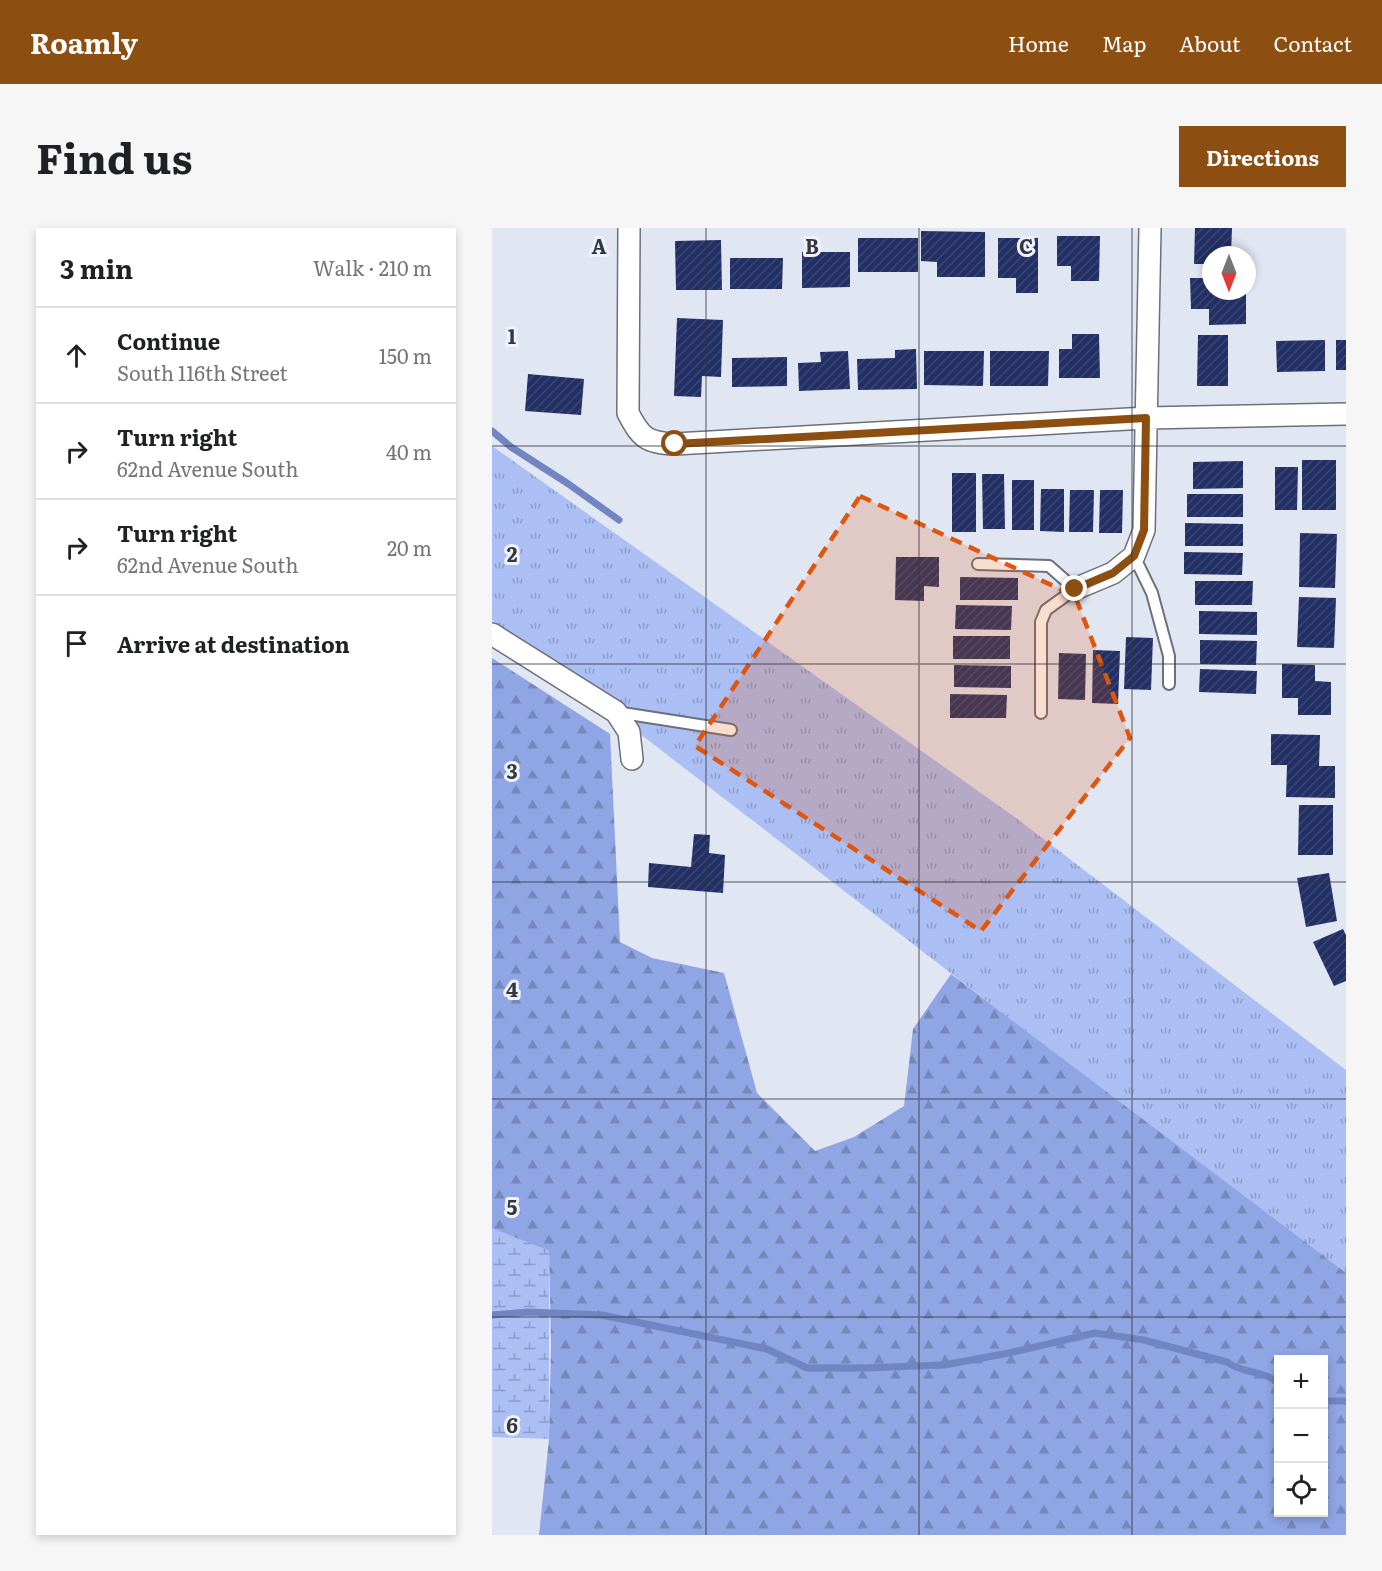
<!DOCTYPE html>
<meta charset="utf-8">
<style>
body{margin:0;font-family:Literata,serif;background:#f6f6f6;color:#202124}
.controls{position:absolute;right:18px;bottom:18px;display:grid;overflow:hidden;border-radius:0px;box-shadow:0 3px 9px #0003}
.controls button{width:54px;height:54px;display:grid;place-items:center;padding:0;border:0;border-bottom:2px solid #e0e0e0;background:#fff;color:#202124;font:30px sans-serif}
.compass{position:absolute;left:710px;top:18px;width:54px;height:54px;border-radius:50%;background:#fff;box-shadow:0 3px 9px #0003;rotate:180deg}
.stop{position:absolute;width:18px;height:18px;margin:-14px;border:4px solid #8c4f11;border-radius:50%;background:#fff}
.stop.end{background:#8c4f11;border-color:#fff;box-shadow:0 2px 6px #0008}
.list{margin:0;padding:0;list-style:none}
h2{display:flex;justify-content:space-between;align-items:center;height:78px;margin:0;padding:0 24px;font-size:26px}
h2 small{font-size:20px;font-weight:400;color:#757577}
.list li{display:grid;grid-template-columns:39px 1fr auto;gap:18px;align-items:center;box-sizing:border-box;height:96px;padding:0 24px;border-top:2px solid #e0e0e0}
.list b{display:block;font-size:22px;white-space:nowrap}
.list p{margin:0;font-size:20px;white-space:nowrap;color:#757577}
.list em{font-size:20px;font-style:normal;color:#757577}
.icon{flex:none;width:33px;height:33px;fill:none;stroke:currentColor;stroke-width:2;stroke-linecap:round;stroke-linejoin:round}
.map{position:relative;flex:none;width:854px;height:1307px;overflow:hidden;border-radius:0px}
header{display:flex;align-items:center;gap:36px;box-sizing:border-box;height:84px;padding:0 30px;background:#8c4f11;color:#fff}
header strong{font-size:28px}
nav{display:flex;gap:33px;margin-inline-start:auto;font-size:21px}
.intro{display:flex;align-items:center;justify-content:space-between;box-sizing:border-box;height:144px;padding:0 36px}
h1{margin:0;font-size:42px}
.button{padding:15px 27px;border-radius:0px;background:#8c4f11;color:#fff;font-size:21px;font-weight:700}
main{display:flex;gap:36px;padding:0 36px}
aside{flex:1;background:#fff;border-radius:0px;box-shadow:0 3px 9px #0003}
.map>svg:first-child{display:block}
.grass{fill:url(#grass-tufts)}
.forest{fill:url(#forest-firs);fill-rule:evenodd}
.wetland{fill:url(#wetland-marsh)}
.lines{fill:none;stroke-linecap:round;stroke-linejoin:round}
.stream{stroke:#7085c1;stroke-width:7}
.building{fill:url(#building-hatch)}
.lane-casing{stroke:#6b707b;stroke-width:14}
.street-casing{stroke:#6b707b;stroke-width:24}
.lane{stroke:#fff;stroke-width:10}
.street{stroke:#fff;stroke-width:21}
.route{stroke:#8c4f11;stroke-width:8}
.marked{fill:#df570e;fill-opacity:0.2;stroke:#df570e;stroke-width:4.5;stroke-dasharray:12 8;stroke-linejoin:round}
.grid{fill:none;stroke:#35373c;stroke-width:1.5;stroke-opacity:0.55}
.grid-label{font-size:20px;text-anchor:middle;font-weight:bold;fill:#35373c;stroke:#eff3fd;stroke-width:6;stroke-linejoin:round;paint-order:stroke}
</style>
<header>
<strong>Roamly</strong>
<nav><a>Home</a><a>Map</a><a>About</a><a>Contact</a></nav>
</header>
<div class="intro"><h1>Find us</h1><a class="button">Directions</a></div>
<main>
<aside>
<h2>3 min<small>Walk · 210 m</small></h2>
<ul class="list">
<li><svg class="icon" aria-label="ahead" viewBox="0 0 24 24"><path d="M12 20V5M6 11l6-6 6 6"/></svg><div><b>Continue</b><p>South 116th Street</p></div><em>150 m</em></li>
<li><svg class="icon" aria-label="right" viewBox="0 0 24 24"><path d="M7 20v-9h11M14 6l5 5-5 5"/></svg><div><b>Turn right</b><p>62nd Avenue South</p></div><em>40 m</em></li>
<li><svg class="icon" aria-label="right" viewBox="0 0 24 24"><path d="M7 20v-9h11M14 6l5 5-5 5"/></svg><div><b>Turn right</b><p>62nd Avenue South</p></div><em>20 m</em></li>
<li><svg class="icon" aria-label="arrive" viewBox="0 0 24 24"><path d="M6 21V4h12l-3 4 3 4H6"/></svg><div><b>Arrive at destination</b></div></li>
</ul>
</aside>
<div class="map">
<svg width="854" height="1307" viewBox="0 0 854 1307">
<defs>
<pattern id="grass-tufts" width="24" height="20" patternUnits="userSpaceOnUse" patternTransform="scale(1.5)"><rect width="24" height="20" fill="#acbff4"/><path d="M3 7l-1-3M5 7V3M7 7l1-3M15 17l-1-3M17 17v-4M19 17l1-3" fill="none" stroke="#8d9cc7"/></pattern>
<pattern id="forest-firs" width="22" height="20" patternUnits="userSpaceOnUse" patternTransform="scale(1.5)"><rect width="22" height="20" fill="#8fa5e4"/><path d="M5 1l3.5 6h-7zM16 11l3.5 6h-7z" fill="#7687ba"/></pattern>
<pattern id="wetland-marsh" width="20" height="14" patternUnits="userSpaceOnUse" patternTransform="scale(1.5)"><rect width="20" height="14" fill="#acbff4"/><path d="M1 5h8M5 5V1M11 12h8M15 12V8" fill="none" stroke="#8d9cc7"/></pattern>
<pattern id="building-hatch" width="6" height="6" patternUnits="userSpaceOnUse" patternTransform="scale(1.5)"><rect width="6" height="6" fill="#223065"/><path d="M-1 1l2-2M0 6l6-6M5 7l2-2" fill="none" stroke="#3a4673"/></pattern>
</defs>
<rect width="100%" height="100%" fill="#e1e6f3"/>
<path class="grass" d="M0,218L524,590L854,842V1045L734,957L0,392Z"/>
<path class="forest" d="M0,430L118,506L128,714L160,730L232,745L265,865L323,923L362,909L412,878L421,801L459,746L854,1045V1307H47L57,1211L59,1116L57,1023L0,1001ZM786,1132H832V1284H786Z"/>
<path class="wetland" d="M0,1000L57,1023V1211L0,1209Z"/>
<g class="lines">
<path class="stream" d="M0,203L19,219L75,255L127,292
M0,1087L36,1084L110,1087L275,1121L315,1140H372L452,1137L517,1125L603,1105L652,1112L735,1134C751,1146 771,1142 786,1155
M832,1173H854"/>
</g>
<path class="building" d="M703,0H740L739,27H719V36H702Z
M429,3L493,4V49H445V34L429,33Z
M565,8H608L607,53H579V38H565Z
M366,10H426V44H366Z
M506,10H546V65H524V50H506Z
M229,12L230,62H184L183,13Z
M310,24H358V59L310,60Z
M238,30H291L290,61H238Z
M698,50H719V63H754V96L717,97V81H699Z
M185,90L231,92L229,149L210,148L209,169L182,168Z
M580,106H607L608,150H567V121H580Z
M706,107H736V158H705Z
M833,112V143L785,144L784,113Z
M844,112H854V142H844Z
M424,121L425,161L366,162L365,131L403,130V122Z
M356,123L358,161L307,163L306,135L329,134L328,124Z
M432,123H492L491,158L432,157Z
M498,123H557L556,158H498Z
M295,129V158L240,159V130Z
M36,146L92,151L89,187L33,183Z
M810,232H844V282H810Z
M751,233V260L701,261V234Z
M783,239H806L805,282H783Z
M460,245H484V304H460Z
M490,246H512L513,301H491Z
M520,252H542V302H520Z
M549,261H572V304L548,303Z
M578,262H602L601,304H577Z
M608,262H631L630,305H607Z
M695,266H751V289H695Z
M693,295L751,296V318H693Z
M808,305L845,306L843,360L807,359Z
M692,324L751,325L750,347L692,346Z
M404,329H447V359L432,358V373L403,372Z
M468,349L526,350V372H468Z
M703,353H761L760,377H703Z
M807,369L844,370L842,420L805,419Z
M464,377L520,378L519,402L463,401Z
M707,383L765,384V407L707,406Z
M461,408H518V431H461Z
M634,409L661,410L659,462L632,461Z
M708,412L765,413L764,437L708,436Z
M601,422L628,423L626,476L600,475Z
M567,425L594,426L593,472L566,471Z
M790,436L823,437V453L839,454V487H806V470H790Z
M462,437L519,438V460L462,459Z
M708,441L765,443L764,466L707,464Z
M458,466L515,467L514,490H458Z
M779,506L828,507L827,538H843V570L794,569L795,537H779Z
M807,577H841V627H806Z
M202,606L218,607L217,625L233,627L231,665L156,659L157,635L199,639Z
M837,645L845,693L814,699L805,650Z
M851,701L854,707V753L842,758L821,714Z"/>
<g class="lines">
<g class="lane-casing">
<path id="lane" d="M642,328L660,365L677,428V456
M486,336L557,338L583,361L554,382L549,394V485
M124,484L239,502"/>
</g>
<g class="street-casing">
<path id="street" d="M137,0L136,185C149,210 155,215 183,216L654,190L854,186
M583,361L621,345L642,328L652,302L658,0
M0,406L124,484L137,504L140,531"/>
</g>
<use href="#lane" class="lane"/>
<use href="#street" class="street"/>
</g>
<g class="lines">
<path class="route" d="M183,216L654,190L652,302L642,328L621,345L583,361"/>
</g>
<path class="marked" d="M368,268L583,368L638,510L489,703L203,518Z"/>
<path class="grid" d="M214,0V1307M427,0V1307M640,0V1307M0,218H854M0,436H854M0,654H854M0,871H854M0,1089H854"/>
<g class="grid-label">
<text x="107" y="26">A</text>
<text x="320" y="26">B</text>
<text x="534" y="26">C</text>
<text x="20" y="116">1</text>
<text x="20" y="334">2</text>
<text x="20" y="551">3</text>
<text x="20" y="769">4</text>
<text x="20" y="987">5</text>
<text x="20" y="1205">6</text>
</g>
</svg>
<div class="controls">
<button>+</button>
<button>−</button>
<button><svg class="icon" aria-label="locate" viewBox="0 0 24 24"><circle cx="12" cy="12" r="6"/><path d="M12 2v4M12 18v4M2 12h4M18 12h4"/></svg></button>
</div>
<svg class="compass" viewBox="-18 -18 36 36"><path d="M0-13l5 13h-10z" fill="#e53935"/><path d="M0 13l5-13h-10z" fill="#757577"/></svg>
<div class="stop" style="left:183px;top:216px"></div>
<div class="stop end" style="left:583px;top:361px"></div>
</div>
</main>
